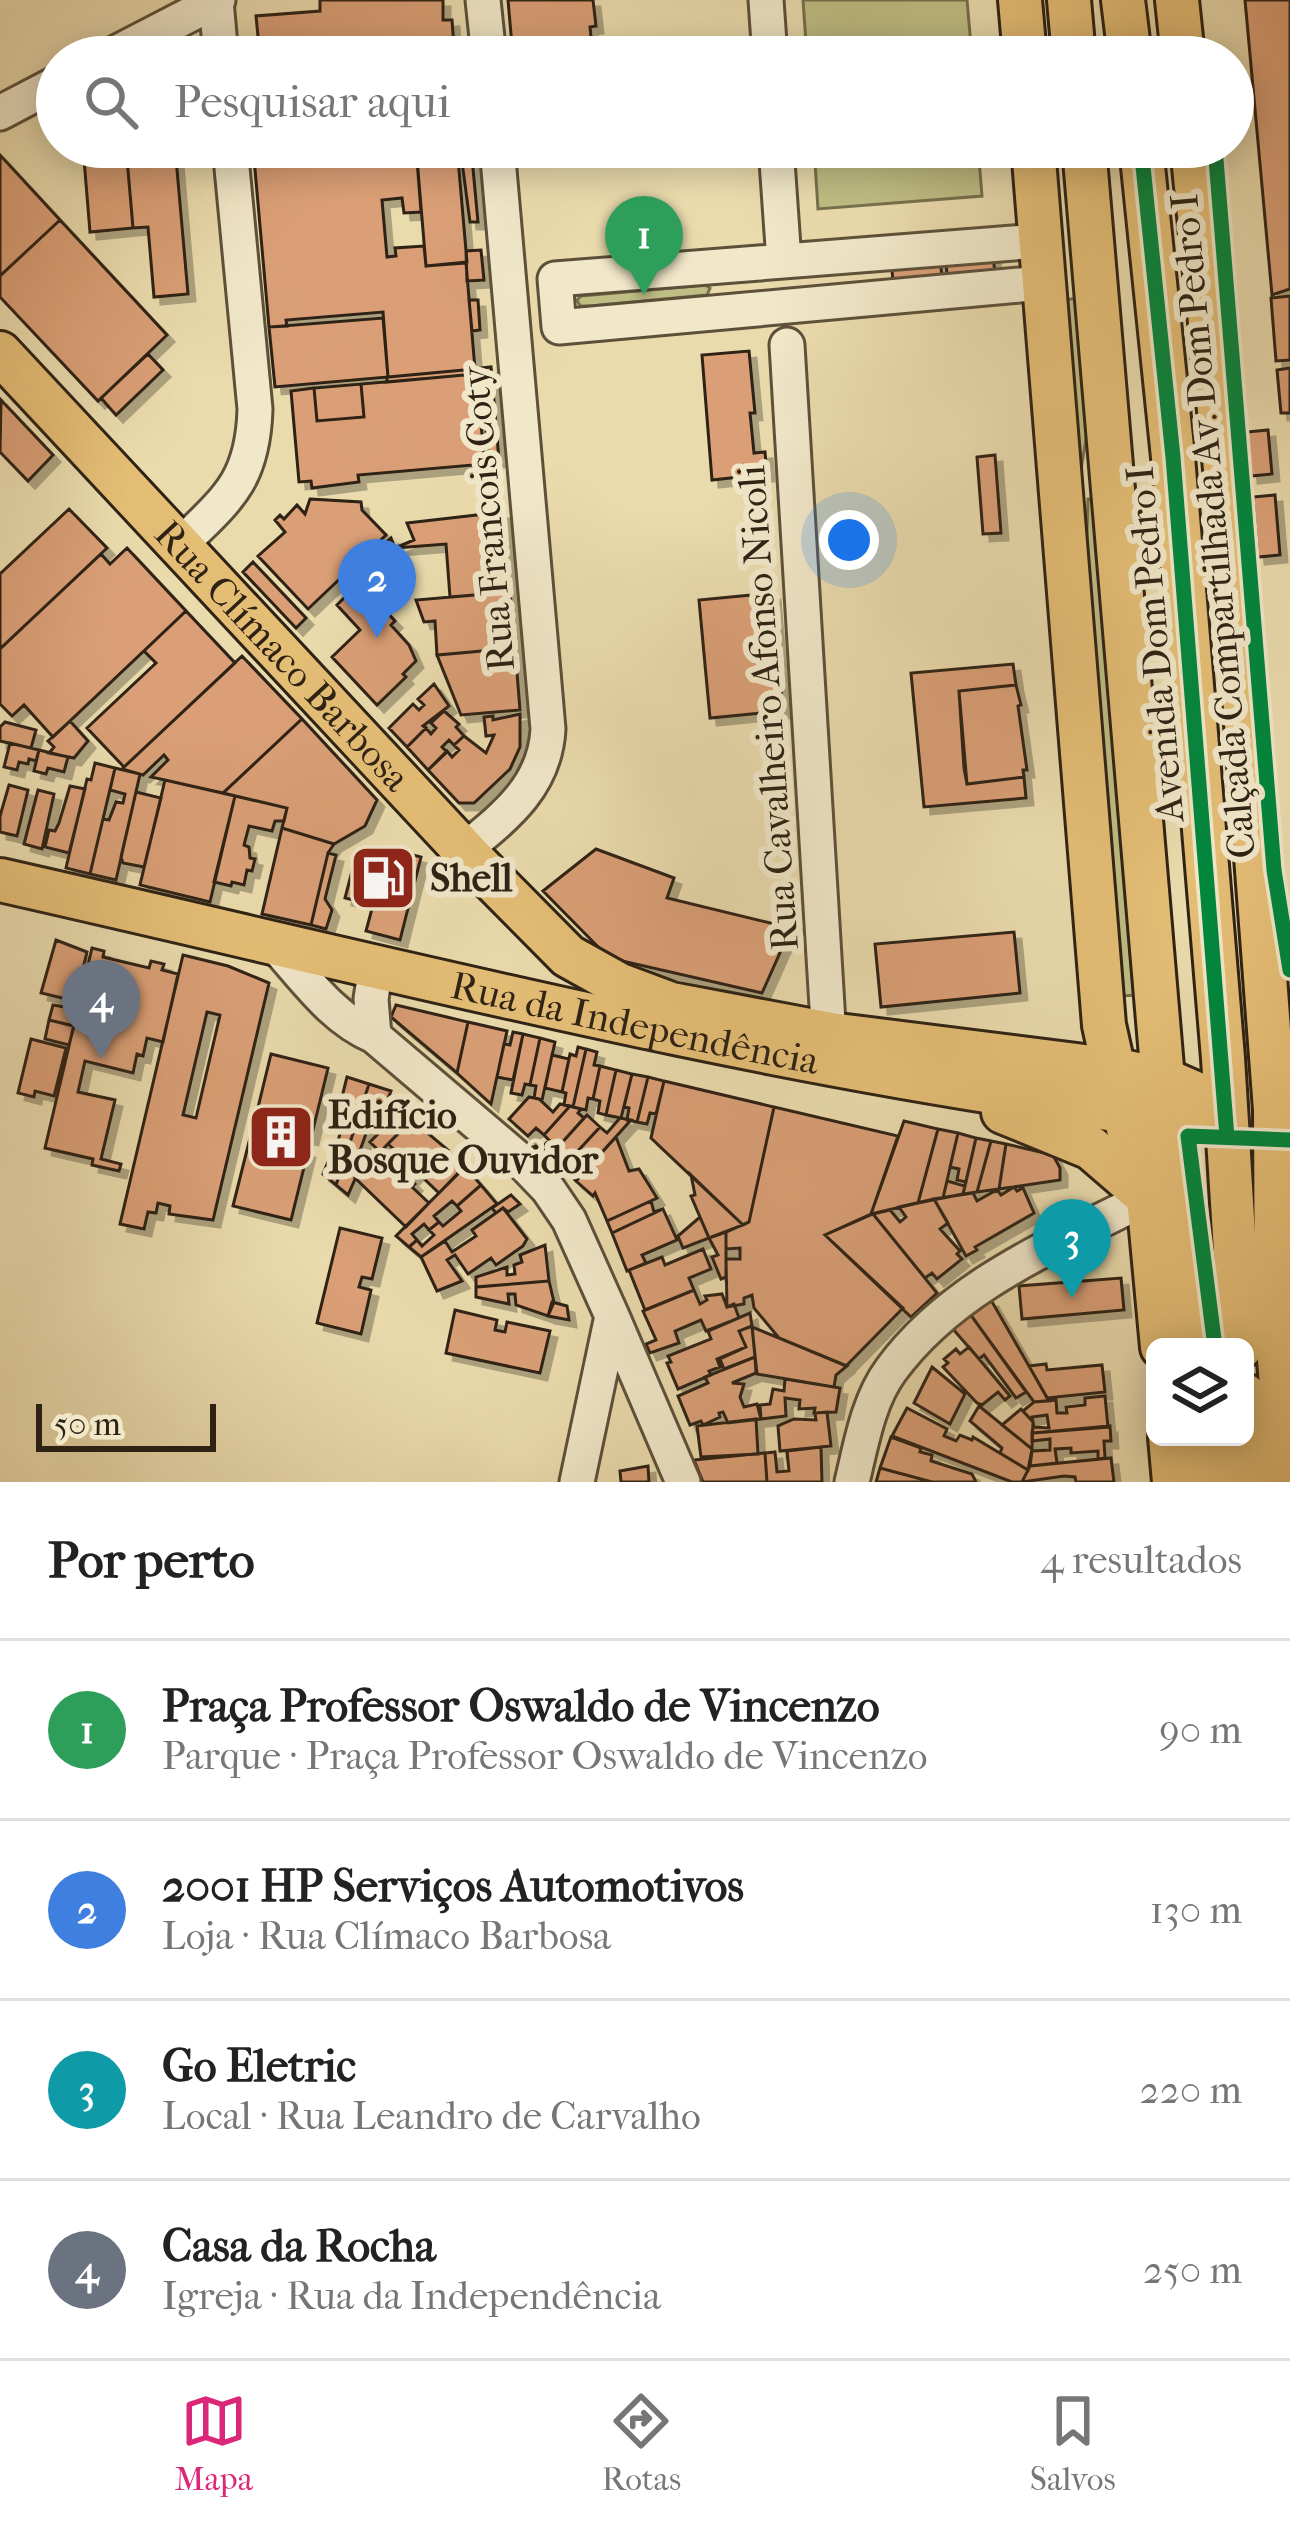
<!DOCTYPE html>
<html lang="pt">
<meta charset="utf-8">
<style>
body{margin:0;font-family:"IM FELL French Canon",serif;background:#f2f2f2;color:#222}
.controls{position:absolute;right:36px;bottom:36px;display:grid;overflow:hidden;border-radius:18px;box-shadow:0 6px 30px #0003}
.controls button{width:108px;height:108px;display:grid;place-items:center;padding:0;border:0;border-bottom:3px solid #e0e0e0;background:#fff;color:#222;font:60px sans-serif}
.scale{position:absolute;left:36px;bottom:30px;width:180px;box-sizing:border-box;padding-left:12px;border:6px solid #2e2214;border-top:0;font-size:33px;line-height:42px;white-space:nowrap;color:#2e2214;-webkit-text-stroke:9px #f1e8ca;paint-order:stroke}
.you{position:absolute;left:849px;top:540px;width:42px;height:42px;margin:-30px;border:9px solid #fff;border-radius:50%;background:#1a73e8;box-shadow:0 0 0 18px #1a73e833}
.badge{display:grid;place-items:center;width:78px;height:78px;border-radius:50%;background:#db2777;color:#fff;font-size:39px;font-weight:700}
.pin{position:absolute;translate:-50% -99px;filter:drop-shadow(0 3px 6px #0008)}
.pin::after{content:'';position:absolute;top:63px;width:42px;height:36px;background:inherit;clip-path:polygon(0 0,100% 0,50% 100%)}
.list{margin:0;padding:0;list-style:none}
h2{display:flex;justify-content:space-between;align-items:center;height:156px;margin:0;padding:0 48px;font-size:51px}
h2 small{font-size:39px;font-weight:400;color:#767676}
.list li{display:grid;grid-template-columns:78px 1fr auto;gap:36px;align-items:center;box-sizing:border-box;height:180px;padding:0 48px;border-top:3px solid #e0e0e0}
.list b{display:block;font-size:45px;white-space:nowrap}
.list p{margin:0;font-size:39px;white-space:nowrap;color:#767676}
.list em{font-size:39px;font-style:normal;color:#767676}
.icon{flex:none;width:66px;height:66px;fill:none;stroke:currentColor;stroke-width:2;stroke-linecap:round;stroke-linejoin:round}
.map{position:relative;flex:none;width:1290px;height:1482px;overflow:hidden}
.search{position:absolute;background:#fff;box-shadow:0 6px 30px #0003;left:36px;right:36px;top:36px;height:132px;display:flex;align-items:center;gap:30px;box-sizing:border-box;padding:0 42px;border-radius:66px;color:#767676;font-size:45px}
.sheet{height:876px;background:#fff}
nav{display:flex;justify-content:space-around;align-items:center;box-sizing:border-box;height:168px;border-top:3px solid #e0e0e0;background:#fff;font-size:33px;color:#767676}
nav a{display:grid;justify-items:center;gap:6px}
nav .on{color:#db2777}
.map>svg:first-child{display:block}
.green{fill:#bfbe84;stroke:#76704c;stroke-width:3}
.building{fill:#da9f76;stroke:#2e2214;stroke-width:3;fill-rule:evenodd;filter:url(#shadow)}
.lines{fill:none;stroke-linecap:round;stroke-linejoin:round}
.minor-casing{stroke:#5d503a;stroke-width:39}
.major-casing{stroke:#2e2214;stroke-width:48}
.minor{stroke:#f1e8ca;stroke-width:33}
.major{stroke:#e5be76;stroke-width:42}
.cycleway-casing{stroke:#f1e8ca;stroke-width:22}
.cycleway{stroke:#00873e;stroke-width:15}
.labels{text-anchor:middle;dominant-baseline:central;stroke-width:12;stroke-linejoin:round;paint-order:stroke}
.street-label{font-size:39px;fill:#2e2214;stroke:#f1e8ca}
.poi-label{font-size:39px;font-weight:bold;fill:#2e2214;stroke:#f1e8ca;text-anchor:start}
</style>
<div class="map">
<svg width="1290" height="1482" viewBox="0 0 1290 1482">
<defs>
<filter id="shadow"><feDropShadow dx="7" dy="7" stdDeviation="0" flood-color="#0004"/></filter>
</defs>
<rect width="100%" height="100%" fill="#eadbad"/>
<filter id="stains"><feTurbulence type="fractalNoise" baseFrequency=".00167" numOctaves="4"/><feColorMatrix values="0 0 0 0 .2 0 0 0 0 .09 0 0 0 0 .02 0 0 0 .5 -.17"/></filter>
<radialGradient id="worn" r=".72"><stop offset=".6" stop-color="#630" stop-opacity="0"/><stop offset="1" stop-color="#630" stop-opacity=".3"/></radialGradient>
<path class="green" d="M803,0H967L972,57H807Z
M814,147H978L982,196L818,209Z
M705,285L710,288L707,295L590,306H580L577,300L581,296Z
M1078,298L1087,433L1076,500L1064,300Z
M1088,499H1092L1099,561L1136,995L1122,996L1086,563Z"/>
<path class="building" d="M320,0H443V20H452L454,47L446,48L447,57H260L256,16L320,11Z
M508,0H593L596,26L590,27L593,57H513Z
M1245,0H1290V289L1272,295Z
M83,147H126L133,228L90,232Z
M126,147H175L188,294L154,297L148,227L133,228Z
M253,147H416L421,212L404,213L402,198L382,200L387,257L396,256L395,248L424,246L426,266L466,263L475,369L388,377L383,312L286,320L287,326L269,327Z
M416,147H457L467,262L426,266Z
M460,147H471L478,222H470Z
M0,155L60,220L0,276Z
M60,220L167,335L98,401L0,297V276Z
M992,246L996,283L948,287L945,250Z
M481,250L484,280L467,281L466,251Z
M940,255L942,279L893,282L891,258Z
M1290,296V360L1276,361L1271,298Z
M469,300H478L480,330L472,331Z
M383,318L388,377L275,387L269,327Z
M749,351L755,413H750L754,453L765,452L767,474L712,480L702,355Z
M148,354L163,370L116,415L101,398Z
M491,367L499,460H494L489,459L480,368Z
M1290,368V413H1281L1277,370Z
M475,369L476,374L387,382V377Z
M476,374L485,464L358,475L359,482L312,488L311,481L299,482L291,391L314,388L317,421L364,417L361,384Z
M361,384L364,417L317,421L314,388Z
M1,400L53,455L28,481L0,452Z
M1268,430L1272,474L1251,476L1247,432Z
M995,455L1001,533L983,534L977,457Z
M1275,495L1280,555L1258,557L1253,497Z
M310,499L361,502L362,510L386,535L308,609L258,556L285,532L275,520L280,515L284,519L297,505L305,514Z
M69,509L107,548L0,649V574Z
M503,512L510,592L450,597L446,544L395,548L414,540L407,523Z
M391,538L401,564L381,575L367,560Z
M127,548L186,611L53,737L24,705L12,716L0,704V649L101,554L110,564Z
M253,562L306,618L296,628L243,572Z
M359,583L395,621L391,625L409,645L416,661L403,674L406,677L377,705L332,657L360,630L337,605Z
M510,592L515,648L437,655L435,621L424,622L416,600Z
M773,593L783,711L710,718L699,600Z
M186,611L235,663L124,767L87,728L156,663L144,651Z
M515,648L520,710L461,715L437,655Z
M242,656L302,719L223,793L151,777L168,760L164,755L143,775L122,769Z
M1013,664L1016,685L959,691L964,768L967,784L1024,777L1026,798L924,807L911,673Z
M434,684L449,706L423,726L426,728L407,747L389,728L413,704L419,710L424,705L418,699Z
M1016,685L1021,705L1018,706L1027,770H1023L1024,777L967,784L959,691Z
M444,711L459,724L456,727L464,736L454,745L449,740L442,747L447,752L428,770L407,747L426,728L431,734L436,728L431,723Z
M520,714V747L510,769L474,803H459L428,770L447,751L452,757L459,750L454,745L464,736L486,753L494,735L486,736L484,717L493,716V720Z
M302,719L377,800L365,826L334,844L282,828L287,808L223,793Z
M70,721L88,741L74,758L49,753L54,747L48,741Z
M5,722L36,730L31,748L0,741V727Z
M10,743L39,750L36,761L29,759L28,764L19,762L17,770L4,767Z
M39,750L68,757L64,772L48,768L46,774L34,771Z
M95,763L115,768L90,874L66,868L87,779L91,780Z
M115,768L140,774L116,880L90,874L103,819L109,820L116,802L123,803L125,794L110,790Z
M165,780L235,796L210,902L140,885Z
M9,785L28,790L17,836L0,832V816Z
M70,786L85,789L69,853L45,847L49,830L55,831L59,823Z
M38,790L54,794L42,849L24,844Z
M136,792L161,798L144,867L123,863L121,857Z
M235,796L287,808L284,821H275L272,831L249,826L244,845L249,847L250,858L255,859L252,871L247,870L244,885L232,882L231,886L214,882Z
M282,828L334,844L328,853L311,925L262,914Z
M386,848L421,857L400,940L366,931L373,905L345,898L357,852L383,859Z
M596,849L674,878L667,898L791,928L762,993L609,958L543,891Z
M328,853L336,855L325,899L332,910L326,929L311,925Z
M1014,932L1020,993L881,1007L875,944Z
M56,940L87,952L75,1001L41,993Z
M92,948L104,951L103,957L149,968L151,961L164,964L162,970L178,974L163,1042L147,1038L143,1056L137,1054L133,1073L85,1061L78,1092L115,1100L101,1159L121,1164L119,1171L92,1165L93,1159L45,1148Z
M183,955L228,966L269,983L213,1220L169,1214L170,1206L158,1203L156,1213L148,1212L144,1229L120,1224ZM207,1012L220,1015L196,1118L183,1115Z
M67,1002L79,1005L74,1026L49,1020L53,1005L65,1007Z
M396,1005L468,1022L457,1073L391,1017Z
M49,1020L74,1026L69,1045L45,1039Z
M468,1022L507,1031L491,1104L457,1073Z
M513,1032L523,1034L513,1080L497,1077L504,1044L510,1045Z
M523,1034L540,1038L530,1085L525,1084L522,1095L511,1093Z
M540,1038L555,1042L542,1100L534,1098L536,1086L530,1085Z
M31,1039L66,1048L54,1096L35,1091L34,1097L18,1093Z
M578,1047L586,1049L573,1107L564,1105L566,1093L562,1092L570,1054L576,1056Z
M586,1049L597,1052L594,1065L600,1066L593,1099L588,1098L586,1110L573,1107Z
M271,1054L328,1068L311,1138L304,1136L301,1149L308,1151L291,1220L233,1206L250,1138L257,1139L261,1125L254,1124Z
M552,1055L569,1059L562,1092L545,1088Z
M600,1066L616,1070L606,1115L598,1113L600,1101L593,1099Z
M616,1070L632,1074L621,1118L606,1115Z
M632,1074L648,1077L637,1122L627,1120L629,1108L624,1107Z
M347,1077L369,1084L347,1152L336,1148L343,1123L336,1121Z
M648,1077L664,1081L656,1114L650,1113L647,1124L637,1122Z
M664,1081L774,1107L749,1222L743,1225L651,1138Z
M369,1084L391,1091L374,1133L367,1131L358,1156L347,1152Z
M529,1097L539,1099L553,1112L560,1104L570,1106L544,1135L536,1128L528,1136L509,1119Z
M388,1099L401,1110L407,1103L418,1113L380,1152L370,1142L381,1131L377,1127Z
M570,1106L581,1109L578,1113L584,1118L550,1156L542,1148L549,1140L544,1135Z
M774,1107L898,1136L871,1214L825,1235L903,1308L846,1366L779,1338L754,1308L752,1295L744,1298V1304L727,1307L726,1259H740V1248L726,1249V1232L749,1222Z
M587,1115L600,1127L563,1167L550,1156Z
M620,1118L631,1120L576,1181L563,1167L600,1127L607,1133Z
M412,1120L448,1150L445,1153L462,1169L439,1193L417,1172L410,1179L415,1184L412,1187L429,1203L406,1227L355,1178L378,1154L394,1169L405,1159L388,1144Z
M904,1121L938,1129L918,1203L871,1214Z
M938,1129L958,1133L943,1198L918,1203Z
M958,1133L976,1138L966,1182L957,1180L959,1169L950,1167Z
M616,1137L629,1171L639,1169L657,1198L607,1221L595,1193L593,1196L576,1181Z
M976,1138L991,1141L977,1192L963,1194Z
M991,1141L1006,1144L999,1189L977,1192Z
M1006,1144L1053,1155L1060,1168V1180L999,1189Z
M333,1150L346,1155L336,1185L323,1174Z
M343,1164L359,1170L348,1195L336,1185Z
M465,1167L481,1185L457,1206L452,1201L434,1216L439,1222L429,1230L424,1224L412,1234L417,1240L409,1247L396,1236Z
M691,1175L743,1225L709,1238L691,1196L695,1195Z
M947,1181L965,1186L963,1194L943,1198Z
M481,1185L497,1204L421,1257L409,1247L417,1240L422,1246L434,1235L429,1230L439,1222L443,1226L461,1211L457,1206Z
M1014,1187L1017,1191L1023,1188L1034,1213L975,1247L977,1250L966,1256L934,1199L973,1193L977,1201L993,1192L998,1191L1001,1195Z
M511,1195L520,1204L508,1212L503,1208L496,1213L492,1208Z
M934,1199L948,1223L940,1229L960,1251L957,1254L962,1259L937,1279L932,1273L925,1278L873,1214L890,1210L900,1222L906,1217L899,1207Z
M651,1201L654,1212L663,1209L612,1233L607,1221Z
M503,1208L527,1239L523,1246L496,1265L491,1258L468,1274L455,1255L447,1260L462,1281L437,1291L421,1257L445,1241L452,1252L476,1236L472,1230Z
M663,1209L677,1240L642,1255L646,1263L627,1271L612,1233Z
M873,1214L937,1293L911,1317L825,1235Z
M700,1217L709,1238L683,1248L678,1236Z
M340,1228L382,1238L372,1279L362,1277L359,1287L371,1290L361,1334L317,1323Z
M726,1232V1277L721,1279L712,1257L718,1255L709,1238Z
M545,1245L549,1281L476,1287V1277L507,1267V1275L515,1274L514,1265L522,1262L520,1255Z
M703,1249L711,1269L689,1278L694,1290L645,1310L629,1270L662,1257L665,1265Z
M1121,1278L1124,1310L1022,1319L1019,1286Z
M549,1281L554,1302L548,1316L516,1305L515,1294H508L509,1304L476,1297V1287Z
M694,1290L700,1304L707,1300L705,1296L722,1294L727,1307L734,1304L739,1318L706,1331L701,1320L675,1331L679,1343L650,1353L646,1344L656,1340L643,1311Z
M991,1300L1049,1401L1034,1402L970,1314Z
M552,1302L567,1306L569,1320L548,1316Z
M455,1310L497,1320L495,1330L505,1332L507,1322L550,1331L540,1373L446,1353Z
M750,1313L752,1326L739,1331L746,1347L717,1359L720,1367L709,1371L711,1375L678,1389L667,1363L671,1362L668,1356L711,1339L708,1331Z
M970,1314L1026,1392L1016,1398L984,1355L979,1359L952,1328Z
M752,1326L755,1357L724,1369L720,1359L746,1347L739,1331Z
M752,1327L779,1338L847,1366L836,1375L834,1387L757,1374Z
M969,1347L1010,1396L1005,1400L998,1392L982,1405L977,1403L943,1367L948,1363L944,1359L956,1349L960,1354Z
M755,1357L756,1373L732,1383L744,1384L740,1397L744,1407L757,1404L761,1419L728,1423L723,1412L719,1413L720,1417L703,1425L701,1421L690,1425L678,1396L708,1383L705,1377Z
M1046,1364L1047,1370L1102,1365L1105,1392L1047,1398L1029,1366Z
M932,1367L965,1394L950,1424L914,1403Z
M785,1379L840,1388L836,1412L814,1413L815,1408L799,1409L800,1400L785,1398L786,1416L761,1419L760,1405L770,1404L773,1389L784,1391Z
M1105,1396L1108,1427L1032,1433L1033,1427L1049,1428L1047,1415L1032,1417L1033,1422L1023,1411L1034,1402L1056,1400L1057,1413H1067L1066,1407L1085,1405V1398Z
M979,1406L1032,1449L1028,1470L1000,1453L1002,1448L970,1421Z
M907,1408L947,1429L944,1436L956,1441L960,1435L972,1440L973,1437L1028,1470L1022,1482H1012L892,1436Z
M1021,1409L1033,1422L1032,1449L1002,1425Z
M827,1412L831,1446L780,1451L778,1426L794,1419L816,1420L815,1413Z
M756,1419L758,1454L701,1457L697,1426Z
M1110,1426L1111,1441H1104L1105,1458L1098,1459V1451L1071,1453V1448L1055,1449L1057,1463L1030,1466L1032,1451L1050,1450V1439L1032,1441V1433Z
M891,1437L921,1448L920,1452L932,1455L931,1461L972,1474L976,1482H932L880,1468Z
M821,1447L822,1482H767L765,1453L775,1452L777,1472L789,1471L787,1451Z
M765,1453L767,1482H703L694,1460Z
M1111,1458L1114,1482H1076L1075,1477L1064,1476L1022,1482L1030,1466Z
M648,1466L649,1482H621L620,1471Z
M880,1468L932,1482H876Z"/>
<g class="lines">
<g class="minor-casing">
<path id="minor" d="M483,0L489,57
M766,0L770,57
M216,1L221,57
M108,57L218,0
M0,113L57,83
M776,147L784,261
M1039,241L555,279L559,327L1042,283
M787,345L830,1056
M181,544C229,498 253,479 255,409L230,147
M464,850C506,816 545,786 548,729L497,147
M272,942C303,975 331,1018 374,1036L521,1161L548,1189L569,1220L612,1316L577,1482
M374,1036L371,999L376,966
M612,1316L683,1482
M852,1482C861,1445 868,1401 891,1370C954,1284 1057,1244 1148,1197"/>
</g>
<g class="major-casing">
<g id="major">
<path d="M1020,0L1025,57"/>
<path d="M1069,0L1074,57"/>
<path d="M1123,0L1130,57"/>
<path d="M1177,0L1183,57"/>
<path d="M1033,147L1104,1025L1123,1111L1148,1197L1162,1347"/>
<path d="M1084,147L1166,1115L1187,1232L1198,1347"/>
<path d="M1141,147L1173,457L1223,1058L1241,1347"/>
<path d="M1192,147L1232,537L1275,1110L1276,1324L1289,1482"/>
<path id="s1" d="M0,353L472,859L568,956L620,985L671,1004L830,1034L1116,1070L1163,1079L1225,1106"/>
<path id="s2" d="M0,880C373,964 743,1061 1123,1111L1166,1115L1223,1106"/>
<path d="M1003,1112L1091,1148L1149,1198"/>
<path d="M1245,1395L1252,1482"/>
<path d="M1170,1437L1174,1482"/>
<path d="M1207,1437L1211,1482"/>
</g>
</g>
<use href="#minor" class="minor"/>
<use href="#major" class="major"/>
<g class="cycleway-casing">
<path id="cycleway" d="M1141,147L1173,457L1227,1137
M1215,147L1274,870L1290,970
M1215,1347L1188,1136L1290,1140"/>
</g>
<use href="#cycleway" class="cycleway"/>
</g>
<defs>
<g id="fuel-square" transform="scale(3.45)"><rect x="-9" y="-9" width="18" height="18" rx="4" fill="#8f2418" stroke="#f1e8ca"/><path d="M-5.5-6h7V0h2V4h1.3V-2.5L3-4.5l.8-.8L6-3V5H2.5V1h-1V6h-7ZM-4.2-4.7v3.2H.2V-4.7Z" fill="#fff"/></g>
<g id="building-square" transform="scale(3.45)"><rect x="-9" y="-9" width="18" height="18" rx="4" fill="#8f2418" stroke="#f1e8ca"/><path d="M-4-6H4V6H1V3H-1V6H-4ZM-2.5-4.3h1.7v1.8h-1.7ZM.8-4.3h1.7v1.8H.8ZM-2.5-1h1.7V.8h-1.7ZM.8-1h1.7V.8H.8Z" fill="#fff"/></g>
</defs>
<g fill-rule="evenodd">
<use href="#fuel-square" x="383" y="878"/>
<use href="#building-square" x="281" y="1137"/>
</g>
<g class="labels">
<g class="street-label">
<text transform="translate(488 519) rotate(-95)">Rua Francois Coty</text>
<text transform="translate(1213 526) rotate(-95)">Calçada Compartilhada Av. Dom Pedro I</text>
<text transform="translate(1155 644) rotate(-95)">Avenida Dom Pedro I</text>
<text stroke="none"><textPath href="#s1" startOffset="414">Rua Clímaco Barbosa</textPath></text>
<text transform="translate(768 708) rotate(-94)">Rua Cavalheiro Afonso Nicoli</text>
<text stroke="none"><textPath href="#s2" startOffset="651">Rua da Independência</textPath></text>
</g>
<g class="poi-label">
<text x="430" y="878">Shell</text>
<text x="328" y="1115">Edifício<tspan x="328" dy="45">Bosque Ouvidor</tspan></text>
</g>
</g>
<rect width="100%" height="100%" filter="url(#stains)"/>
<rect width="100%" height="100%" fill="url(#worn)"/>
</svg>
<div class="controls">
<button><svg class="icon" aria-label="layers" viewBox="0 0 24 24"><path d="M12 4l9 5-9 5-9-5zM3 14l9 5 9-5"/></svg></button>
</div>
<div class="scale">50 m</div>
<div class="you"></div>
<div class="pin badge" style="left:644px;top:295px;background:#2e9e5b">1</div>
<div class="pin badge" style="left:377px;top:638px;background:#3f7fe0">2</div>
<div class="pin badge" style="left:1072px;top:1298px;background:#0f9aa8">3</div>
<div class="pin badge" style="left:101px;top:1059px;background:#6b7280">4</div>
<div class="search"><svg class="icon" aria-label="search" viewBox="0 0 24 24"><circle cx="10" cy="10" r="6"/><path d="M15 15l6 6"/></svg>Pesquisar aqui</div>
</div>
<section class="sheet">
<h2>Por perto<small>4 resultados</small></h2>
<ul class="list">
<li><span class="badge" style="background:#2e9e5b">1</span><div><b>Praça Professor Oswaldo de Vincenzo</b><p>Parque · Praça Professor Oswaldo de Vincenzo</p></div><em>90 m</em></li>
<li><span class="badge" style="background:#3f7fe0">2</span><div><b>2001 HP Serviços Automotivos</b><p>Loja · Rua Clímaco Barbosa</p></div><em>130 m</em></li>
<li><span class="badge" style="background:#0f9aa8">3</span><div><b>Go Eletric</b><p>Local · Rua Leandro de Carvalho</p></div><em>220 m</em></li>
<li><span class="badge" style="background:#6b7280">4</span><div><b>Casa da Rocha</b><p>Igreja · Rua da Independência</p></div><em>250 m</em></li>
</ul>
</section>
<nav>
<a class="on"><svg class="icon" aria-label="map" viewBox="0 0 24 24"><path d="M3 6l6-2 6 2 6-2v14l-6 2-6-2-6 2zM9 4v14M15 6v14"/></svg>Mapa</a>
<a><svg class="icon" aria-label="directions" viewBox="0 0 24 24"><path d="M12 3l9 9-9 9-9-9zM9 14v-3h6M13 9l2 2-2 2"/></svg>Rotas</a>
<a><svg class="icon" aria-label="saved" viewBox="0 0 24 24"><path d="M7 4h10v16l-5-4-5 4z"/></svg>Salvos</a>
</nav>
